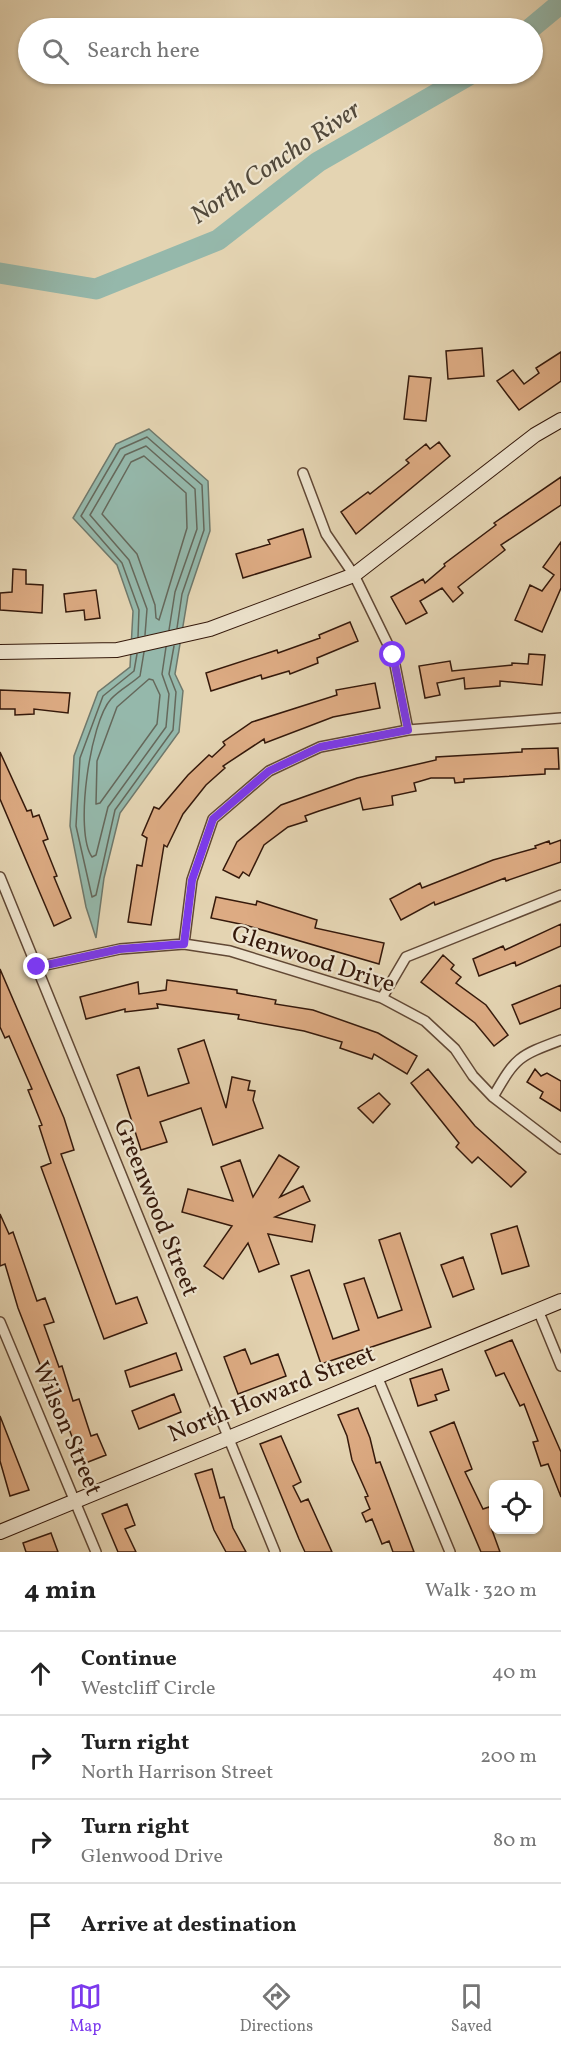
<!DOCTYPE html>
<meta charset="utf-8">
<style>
body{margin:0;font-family:Vollkorn,serif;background:#f6f6f6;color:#222}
.controls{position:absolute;right:18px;bottom:18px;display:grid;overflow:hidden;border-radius:12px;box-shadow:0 2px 4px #0004}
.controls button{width:54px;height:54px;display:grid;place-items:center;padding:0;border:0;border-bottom:2px solid #e0e0e0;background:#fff;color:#222;font:30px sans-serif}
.stop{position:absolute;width:18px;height:18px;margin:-14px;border:4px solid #7c3aed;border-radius:50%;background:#fff}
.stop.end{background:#7c3aed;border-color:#fff;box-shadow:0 2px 6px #0008}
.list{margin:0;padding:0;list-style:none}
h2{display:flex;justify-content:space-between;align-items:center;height:78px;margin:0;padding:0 24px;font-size:26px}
h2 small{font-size:20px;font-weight:400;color:#767676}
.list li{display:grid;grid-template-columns:39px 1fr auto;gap:18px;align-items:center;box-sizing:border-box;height:84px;padding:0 24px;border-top:2px solid #e0e0e0}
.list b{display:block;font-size:22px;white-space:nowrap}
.list p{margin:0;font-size:20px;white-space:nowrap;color:#767676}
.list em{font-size:20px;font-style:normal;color:#767676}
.icon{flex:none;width:33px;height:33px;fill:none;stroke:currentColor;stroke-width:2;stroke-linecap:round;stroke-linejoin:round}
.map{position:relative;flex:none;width:561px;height:1552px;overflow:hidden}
.search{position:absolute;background:#fff;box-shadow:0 2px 4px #0004;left:18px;right:18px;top:18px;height:66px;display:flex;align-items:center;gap:15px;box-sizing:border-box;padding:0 21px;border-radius:33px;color:#767676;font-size:22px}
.sheet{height:414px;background:#fff}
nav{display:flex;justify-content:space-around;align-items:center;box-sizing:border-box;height:84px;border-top:2px solid #e0e0e0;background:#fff;font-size:16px;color:#767676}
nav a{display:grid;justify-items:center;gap:3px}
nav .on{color:#7c3aed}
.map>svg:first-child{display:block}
.water{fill:#95b8ab;stroke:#6f786b;stroke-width:1.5}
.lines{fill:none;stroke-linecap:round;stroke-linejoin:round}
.shore{stroke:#65685b;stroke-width:1.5}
.river{stroke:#95b8ab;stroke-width:21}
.building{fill:#ddab83;stroke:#35190b;stroke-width:1.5}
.street-casing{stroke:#614835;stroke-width:12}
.secondary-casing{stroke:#35190b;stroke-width:16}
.street{stroke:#ede3cd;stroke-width:9}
.secondary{stroke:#ede3cd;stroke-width:14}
.route{stroke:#7c3aed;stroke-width:8}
.labels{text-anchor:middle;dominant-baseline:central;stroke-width:4.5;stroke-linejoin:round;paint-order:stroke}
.street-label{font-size:24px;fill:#35190b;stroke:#ede3cd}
.water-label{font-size:26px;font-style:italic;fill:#52493b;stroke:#ede3cd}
</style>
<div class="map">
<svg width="561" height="1552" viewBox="0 0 561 1552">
<rect width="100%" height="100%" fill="#e4d4b2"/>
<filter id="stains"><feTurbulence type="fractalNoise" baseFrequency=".00333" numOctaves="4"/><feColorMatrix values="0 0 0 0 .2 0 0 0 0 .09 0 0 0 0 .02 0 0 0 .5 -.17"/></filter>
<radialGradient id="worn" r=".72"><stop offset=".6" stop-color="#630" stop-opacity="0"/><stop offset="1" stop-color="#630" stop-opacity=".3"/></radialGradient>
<path class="water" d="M149,429L208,481L210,531L188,596L175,674L183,691L179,732L120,813L104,878L96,938L86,907L70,826L74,756L98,692L130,667L133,611L117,565L73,518L116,444Z"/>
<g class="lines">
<path class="shore" d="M144,456L186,493L187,528L159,620L156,618L155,605L137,554L102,514L131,462Z
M145,635L147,609L129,560L90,515L125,455L146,446L195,489L197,529L175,592L169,630
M138,637L139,610L122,563L81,516L120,449L147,437L202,485L204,530L182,594L177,628
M144,652L140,676C131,684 119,690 111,699C90,722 74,832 92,857L96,855L108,807L166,727L169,694L162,674L166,647
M137,654L134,671L103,696L80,758L76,826L92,897L96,895L115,810L173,730L176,692L169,674L174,646
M149,679L153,680L160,695L157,724L100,803L96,804L97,761L117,707Z"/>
<path class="river" d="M531,28L561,3
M0,273L96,289L218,240L318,162L471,74"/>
</g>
<path class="building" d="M482,348L484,376L448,379L446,351Z
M561,352V381L519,410L497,381L513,370L524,384L539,373L536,368Z
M409,376L431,378L426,421L404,419Z
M439,442L450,456L356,534L341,512L368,492L370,494L409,463L406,460L426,444L430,449Z
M561,477V505L501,545L505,550L458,587L463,593L453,602L442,588L420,601L427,613L406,624L391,597L423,579L425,583L445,566L444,564L496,525L494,523Z
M303,529L311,557L243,578L236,554L270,544L268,540Z
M561,542V588L542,632L515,620L530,585L542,591L554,575L543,567Z
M13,569L26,570V584L43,585L42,613L0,610V593L12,592Z
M96,590L100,618L85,620L84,610L66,612L64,594Z
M350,622L358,641L317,658L318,663L290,674L289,671L262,679L261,675L211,691L206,673L277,650L278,653L320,638L319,635Z
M529,654L545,655L542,685L500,681V686L465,689L464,678L437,683L440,695L425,698L419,666L450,661L452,671L512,665V663L528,664Z
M375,683L380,708L333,717L265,743L264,739L223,766L225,768L206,785L183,814L167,847L164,845L151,925L128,922L137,865L142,866L147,838L142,835L154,807L159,809L188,775L209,755L212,757L225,745L223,742L252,722L337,695L336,690Z
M0,690L70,693L68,713L34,709V714L15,715V709H0Z
M558,748L559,769H545V774L464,779V782L455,783L454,778H431L414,783L416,791L392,796L393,805L363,810L360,798L319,811L305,816L307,821L288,827L264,845L249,876L243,872L239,878L223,870L237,842L281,805L357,778L436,760V757L522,752V749Z
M0,752L27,811L31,810L33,817L39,815L48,839L43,841L57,876L54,877L71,918L54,926L0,799Z
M561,840V862L506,881L505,878L435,905L434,902L401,920L390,899L420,883L422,888L493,860L536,848L535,846L549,841L550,844Z
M216,897L256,905L257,901L317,920L315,928L384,943L379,964L245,925L211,918Z
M561,924V946L516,966L515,962L479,976L473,959L503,946L505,950Z
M443,955L454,965L451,969L461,977L456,983L486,1005L508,1035L494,1046L475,1023L421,982Z
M0,969L64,1118L74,1150L61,1154L116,1304L137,1297L147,1323L104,1339L41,1167L51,1163L39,1126L42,1125L28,1090L32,1089L9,1036L5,1038L0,1027Z
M167,980L237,990V993L276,1000L275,1004L313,1010L378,1033L417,1056L407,1074L374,1054L372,1059L340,1048L342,1042L304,1031L238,1019L239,1015L157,1004L158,1008L125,1012V1009L86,1019L80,997L138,982L139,994L166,990Z
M561,985V1008L520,1024L512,1005Z
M204,1040L226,1108L232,1077L250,1081L248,1090L255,1091L253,1100L263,1128L213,1145L201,1108L160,1122L167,1142L141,1150L117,1075L139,1067L148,1096L189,1083L178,1049Z
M428,1069L475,1126L526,1172L511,1187L478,1157L472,1163L456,1147L459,1143L411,1083Z
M535,1069L541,1076L547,1073L561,1081V1111L540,1098L543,1092L527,1082Z
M379,1093L390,1104L373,1123L358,1108Z
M279,1155L299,1167L280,1197L303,1186L310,1201L275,1217L315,1225L312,1242L268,1234L279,1264L259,1272L248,1243L223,1279L204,1266L232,1226L182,1212L188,1189L233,1201L221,1167L240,1160L253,1197Z
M0,1214L9,1234L13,1232L37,1301L45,1298L54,1322L44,1325L59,1367L62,1366L73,1401L79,1399L91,1436L97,1434L106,1455L83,1464L57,1399L54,1400L43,1366L41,1367L18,1308L5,1264L0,1266Z
M517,1226L529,1266L502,1274L491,1234Z
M400,1233L431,1327L321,1364L291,1276L309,1270L333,1339L359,1330L344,1284L364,1278L378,1318L402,1310L379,1240Z
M463,1257L474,1289L453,1297L441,1265Z
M512,1340L561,1452V1497L548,1464L541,1466L533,1442L538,1441L524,1404L520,1406L504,1373L496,1376L485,1351Z
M245,1349L251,1364L278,1354L286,1376L238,1394L224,1357Z
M176,1353L182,1370L130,1387L125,1371Z
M442,1369L449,1390L435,1395L437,1400L418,1406L410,1379Z
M174,1394L181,1412L139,1429L132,1411Z
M358,1408L370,1438L376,1463L380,1462L414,1552H393L389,1541L382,1544L372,1519L366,1522L362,1513L370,1509L365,1497L368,1496L352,1460L347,1436L338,1415Z
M0,1416L29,1490L10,1496L0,1461Z
M454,1422L472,1469L465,1472L483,1509L489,1507L494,1519L492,1530L500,1552H481L430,1432Z
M281,1436L301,1482L293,1486L301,1502L308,1499L332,1552H305L299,1539L260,1444Z
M212,1469L220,1498L224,1497L233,1528L246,1552H226L214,1530L195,1474Z
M127,1504L135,1525L125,1529L136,1552H118L102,1514Z
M51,1533L58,1552H26L23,1543Z"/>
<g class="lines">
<g class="street-casing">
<path id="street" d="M303,473L326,534L354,575L393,655L408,730
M0,877L275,1552
M184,944L192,880L213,819L269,771L320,747L408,730L561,718
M37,967L120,949L184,944L230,951L382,998L425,1021L455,1049L473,1076L493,1097L561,1149
M382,998L406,957L561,895
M493,1097C516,1057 518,1056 561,1040
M538,1310L561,1366
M0,1322L96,1552
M377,1376L450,1552"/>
</g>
<g class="secondary-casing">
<path id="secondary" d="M0,652L117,650L210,629L354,575L535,435L561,420
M0,1532L561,1301"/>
</g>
<use href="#street" class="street"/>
<use href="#secondary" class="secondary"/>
</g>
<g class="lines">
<path class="route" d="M37,967L120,949L184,944L192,880L213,819L269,771L320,747L408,730L393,655"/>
</g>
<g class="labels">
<g class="street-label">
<text transform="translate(313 960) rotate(18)">Glenwood Drive</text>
<text transform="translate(155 1208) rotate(68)">Greenwood Street</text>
<text transform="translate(272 1395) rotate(-22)">North Howard Street</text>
<text transform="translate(66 1429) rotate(67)">Wilson Street</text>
</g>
<g class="water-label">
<text transform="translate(276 163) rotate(-34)">North Concho River</text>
</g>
</g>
<rect width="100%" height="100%" filter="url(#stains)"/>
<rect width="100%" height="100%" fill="url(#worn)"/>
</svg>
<div class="controls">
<button><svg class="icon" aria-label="locate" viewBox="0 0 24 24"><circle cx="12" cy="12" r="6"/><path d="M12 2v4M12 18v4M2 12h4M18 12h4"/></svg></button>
</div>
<div class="stop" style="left:393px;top:655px"></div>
<div class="stop end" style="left:37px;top:967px"></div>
<div class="search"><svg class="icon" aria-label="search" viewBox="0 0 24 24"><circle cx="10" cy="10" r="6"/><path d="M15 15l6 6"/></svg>Search here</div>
</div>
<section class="sheet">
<h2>4 min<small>Walk · 320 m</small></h2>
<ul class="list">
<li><svg class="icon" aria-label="ahead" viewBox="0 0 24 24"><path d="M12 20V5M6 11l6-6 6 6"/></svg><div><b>Continue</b><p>Westcliff Circle</p></div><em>40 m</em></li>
<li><svg class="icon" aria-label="right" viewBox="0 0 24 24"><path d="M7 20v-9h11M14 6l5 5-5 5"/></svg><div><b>Turn right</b><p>North Harrison Street</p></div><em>200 m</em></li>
<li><svg class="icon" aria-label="right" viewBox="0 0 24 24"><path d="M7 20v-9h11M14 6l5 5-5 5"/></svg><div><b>Turn right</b><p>Glenwood Drive</p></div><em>80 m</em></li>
<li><svg class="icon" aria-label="arrive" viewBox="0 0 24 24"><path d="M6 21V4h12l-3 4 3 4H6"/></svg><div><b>Arrive at destination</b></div></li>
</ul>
</section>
<nav>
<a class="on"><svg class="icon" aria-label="map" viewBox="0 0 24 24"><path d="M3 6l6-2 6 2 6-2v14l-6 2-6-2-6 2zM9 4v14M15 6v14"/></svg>Map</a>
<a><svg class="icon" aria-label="directions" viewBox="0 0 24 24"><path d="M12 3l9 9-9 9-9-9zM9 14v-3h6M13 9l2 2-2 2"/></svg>Directions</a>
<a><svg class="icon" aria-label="saved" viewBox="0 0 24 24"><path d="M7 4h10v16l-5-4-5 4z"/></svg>Saved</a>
</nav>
